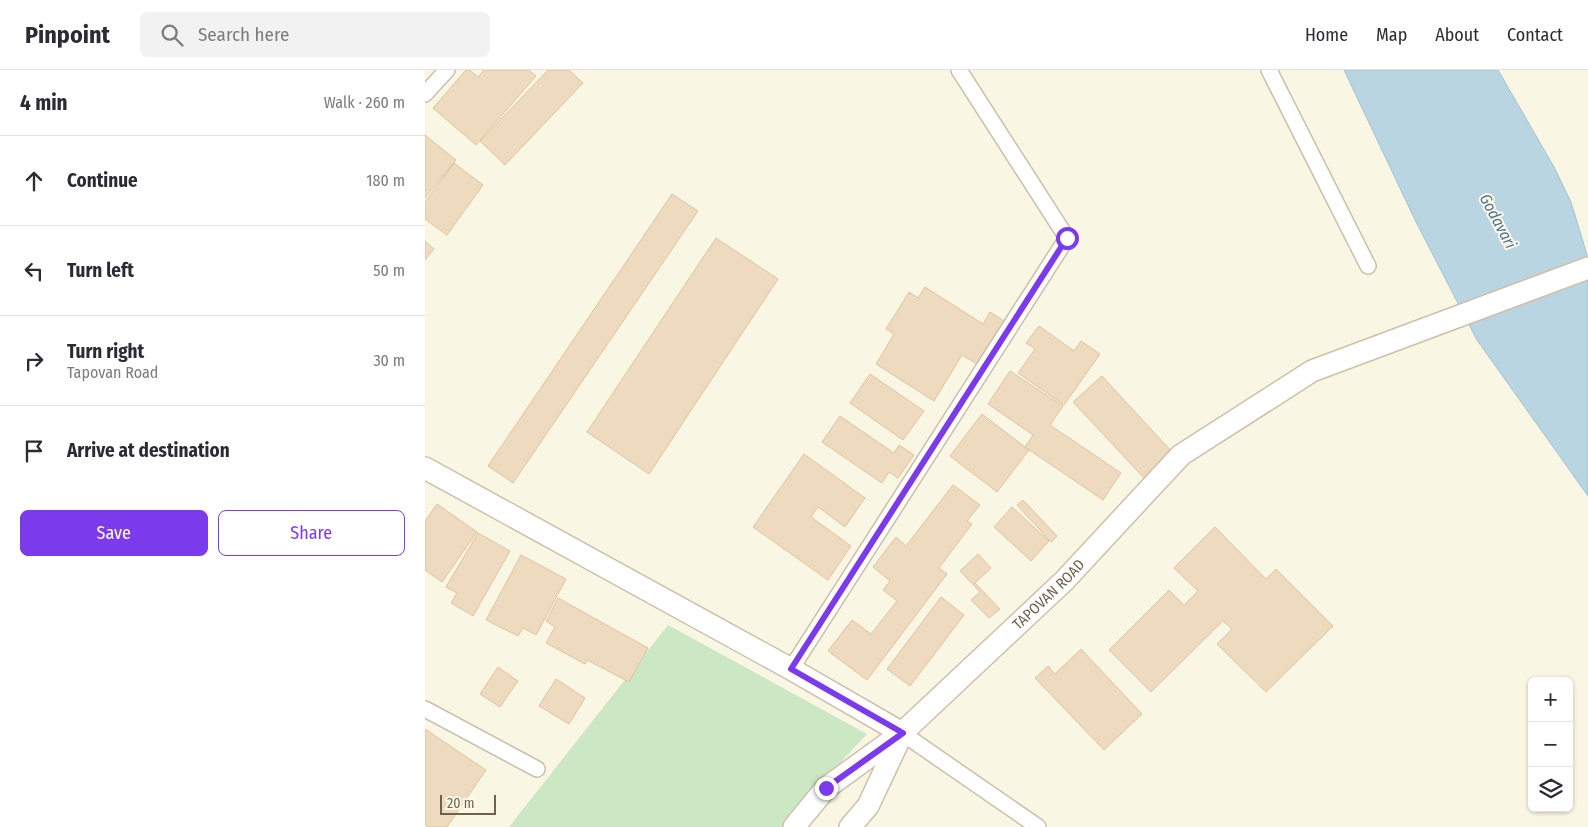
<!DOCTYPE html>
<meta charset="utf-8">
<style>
body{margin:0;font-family:"Fira Sans Condensed",sans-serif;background:#f2f2f3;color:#2b2b33}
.controls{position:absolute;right:15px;bottom:15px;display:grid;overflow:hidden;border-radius:8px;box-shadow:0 1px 4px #0004}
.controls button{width:45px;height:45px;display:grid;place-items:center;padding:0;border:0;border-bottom:1px solid #e1e1e2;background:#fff;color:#2b2b33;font:25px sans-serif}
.scale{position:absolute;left:15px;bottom:12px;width:56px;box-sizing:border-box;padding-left:5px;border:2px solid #71604c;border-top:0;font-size:14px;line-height:18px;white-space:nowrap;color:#71604c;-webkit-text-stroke:4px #fef9ea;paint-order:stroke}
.stop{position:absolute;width:15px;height:15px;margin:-11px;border:4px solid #7c3aed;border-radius:50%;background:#fff}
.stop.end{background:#7c3aed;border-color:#fff;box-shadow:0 1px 5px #0008}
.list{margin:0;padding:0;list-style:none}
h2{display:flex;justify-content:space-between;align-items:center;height:65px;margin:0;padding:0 20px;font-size:21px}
h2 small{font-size:16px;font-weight:400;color:#7c7c81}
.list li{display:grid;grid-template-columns:32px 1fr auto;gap:15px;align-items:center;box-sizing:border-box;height:90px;padding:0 20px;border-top:1px solid #e1e1e2}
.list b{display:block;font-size:19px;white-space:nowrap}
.list p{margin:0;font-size:16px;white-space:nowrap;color:#7c7c81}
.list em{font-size:16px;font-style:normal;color:#7c7c81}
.actions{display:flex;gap:10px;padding:15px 20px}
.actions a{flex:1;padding:11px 0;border:1px solid #7c3aed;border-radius:8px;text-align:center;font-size:18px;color:#7c3aed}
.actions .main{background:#7c3aed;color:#fff}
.icon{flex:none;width:28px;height:28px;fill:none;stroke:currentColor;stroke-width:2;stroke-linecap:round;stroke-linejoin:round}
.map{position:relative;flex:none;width:1163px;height:757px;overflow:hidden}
header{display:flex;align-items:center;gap:30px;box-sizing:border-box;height:70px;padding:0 25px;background:#fff;border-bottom:1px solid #e1e1e2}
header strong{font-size:24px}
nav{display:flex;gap:28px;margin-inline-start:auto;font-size:18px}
.search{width:350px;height:45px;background:#f2f2f3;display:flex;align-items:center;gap:12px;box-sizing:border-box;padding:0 18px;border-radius:8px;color:#7c7c81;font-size:19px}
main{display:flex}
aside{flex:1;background:#fff}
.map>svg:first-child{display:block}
.green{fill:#cce7c4}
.water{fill:#bad5e2;stroke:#a1c2d3}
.building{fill:#eedabe;stroke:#dfc4a0}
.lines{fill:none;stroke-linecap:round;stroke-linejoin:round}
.street-casing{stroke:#cbbfac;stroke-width:18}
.secondary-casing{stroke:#cec0aa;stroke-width:24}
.street{stroke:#fff;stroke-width:15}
.secondary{stroke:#fff;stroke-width:21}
.route{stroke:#7c3aed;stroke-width:6}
.labels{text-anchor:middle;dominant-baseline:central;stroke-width:4;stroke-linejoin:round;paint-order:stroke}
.street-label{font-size:15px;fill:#71604c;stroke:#fef9ea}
.water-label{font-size:16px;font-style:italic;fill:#4b738a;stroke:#fef9ea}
</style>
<header>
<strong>Pinpoint</strong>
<div class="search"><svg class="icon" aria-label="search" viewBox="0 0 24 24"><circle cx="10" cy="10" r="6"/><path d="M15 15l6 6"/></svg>Search here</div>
<nav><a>Home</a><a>Map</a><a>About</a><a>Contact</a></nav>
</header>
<main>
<aside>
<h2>4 min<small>Walk · 260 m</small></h2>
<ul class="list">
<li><svg class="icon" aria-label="ahead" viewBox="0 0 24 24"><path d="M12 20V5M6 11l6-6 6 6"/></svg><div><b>Continue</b></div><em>180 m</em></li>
<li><svg class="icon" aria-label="left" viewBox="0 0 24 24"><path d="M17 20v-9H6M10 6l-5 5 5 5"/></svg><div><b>Turn left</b></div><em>50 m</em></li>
<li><svg class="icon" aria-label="right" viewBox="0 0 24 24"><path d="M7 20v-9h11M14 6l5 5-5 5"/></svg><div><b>Turn right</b><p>Tapovan Road</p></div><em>30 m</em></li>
<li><svg class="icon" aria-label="arrive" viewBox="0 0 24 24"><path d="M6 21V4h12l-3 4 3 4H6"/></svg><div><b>Arrive at destination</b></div></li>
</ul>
<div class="actions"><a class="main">Save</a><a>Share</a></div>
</aside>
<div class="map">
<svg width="1163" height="757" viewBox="0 0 1163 757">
<rect width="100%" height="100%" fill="#faf6e4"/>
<path class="green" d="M243,555L442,664L356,757H84Z"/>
<path class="water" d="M919,0H1073L1129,97L1146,132L1163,188V426L1052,270L991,152Z"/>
<path class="building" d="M41,0H45L53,7L59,0H104L111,6L51,75L8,38Z
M123,0H144L158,13L80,95L55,71Z
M0,65L31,90L0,128Z
M29,93L58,115L22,165L0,149V132Z
M247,124L273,141L88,413L63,396Z
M291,168L353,209L224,404L162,362Z
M0,171L9,179L0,190Z
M500,217L558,254L565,242L579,251L552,294L537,285L509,331L451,294L469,264L461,259L484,222L493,228Z
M614,256L649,281L656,271L675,284L639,335L593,303L610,279L601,273Z
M585,301L638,336L625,355L696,403L678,430L600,377L608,365L563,334Z
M445,304L499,341L478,370L425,333Z
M677,306L748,383L720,409L648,332Z
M557,344L604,380L572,422L525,386Z
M415,346L469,383L474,375L489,385L473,408L464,402L457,413L397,372Z
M379,384L440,428L420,457L393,437L386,447L426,476L403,510L328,457Z
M528,415L555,435L542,451L547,454L514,498L522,504L442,610L403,581L427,550L446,564L472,531L458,520L465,511L448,497L471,467L481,476Z
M598,430L632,466L626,472L592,435Z
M12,434L52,462L17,512L0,500V451Z
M587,437L624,471L606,491L569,457Z
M790,457L841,509L851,499L908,556L841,622L792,574L807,559L798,551L726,622L684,580L744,520L759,535L773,521L749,498Z
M53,463L85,481L48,546L26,533L32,523L21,517Z
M553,484L566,498L550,513L575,539L564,548L546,530L555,522L535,501Z
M96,485L141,509L111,565L98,558L93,566L61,550Z
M516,527L539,545L485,616L462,599Z
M133,528L223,578L204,612L162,590L160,594L121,573L130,557L121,551Z
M656,579L717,644L679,680L610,608L623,596L630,604Z
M73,597L93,611L75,637L55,624Z
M131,609L160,628L144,654L114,636Z
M0,659L61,700L22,757H3L0,755Z"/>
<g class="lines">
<g class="street-casing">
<path id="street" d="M844,0L943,196
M0,24L22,0
M366,599L642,168L534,0
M0,639L112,699
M477,663L613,757"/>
</g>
<g class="secondary-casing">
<g id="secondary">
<path d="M0,398L366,599L477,663"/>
<path id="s1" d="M369,757L401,718L477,663L639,511L756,385L887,301L1163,198"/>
<path d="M425,757L443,736L476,666"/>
</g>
</g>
<use href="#street" class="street"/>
<use href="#secondary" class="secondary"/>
</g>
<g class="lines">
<path class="route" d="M401,718L478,663L366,599L642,168"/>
</g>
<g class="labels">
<g class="street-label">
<text stroke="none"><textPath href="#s1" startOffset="346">TAPOVAN ROAD</textPath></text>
</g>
<g class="water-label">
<text transform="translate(1073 151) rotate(62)">Godavari</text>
</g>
</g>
</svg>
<div class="controls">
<button>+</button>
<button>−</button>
<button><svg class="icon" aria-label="layers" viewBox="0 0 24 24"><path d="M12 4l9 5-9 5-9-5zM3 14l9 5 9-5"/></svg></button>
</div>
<div class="scale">20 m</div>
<div class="stop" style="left:642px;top:168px"></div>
<div class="stop end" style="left:401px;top:718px"></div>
</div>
</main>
